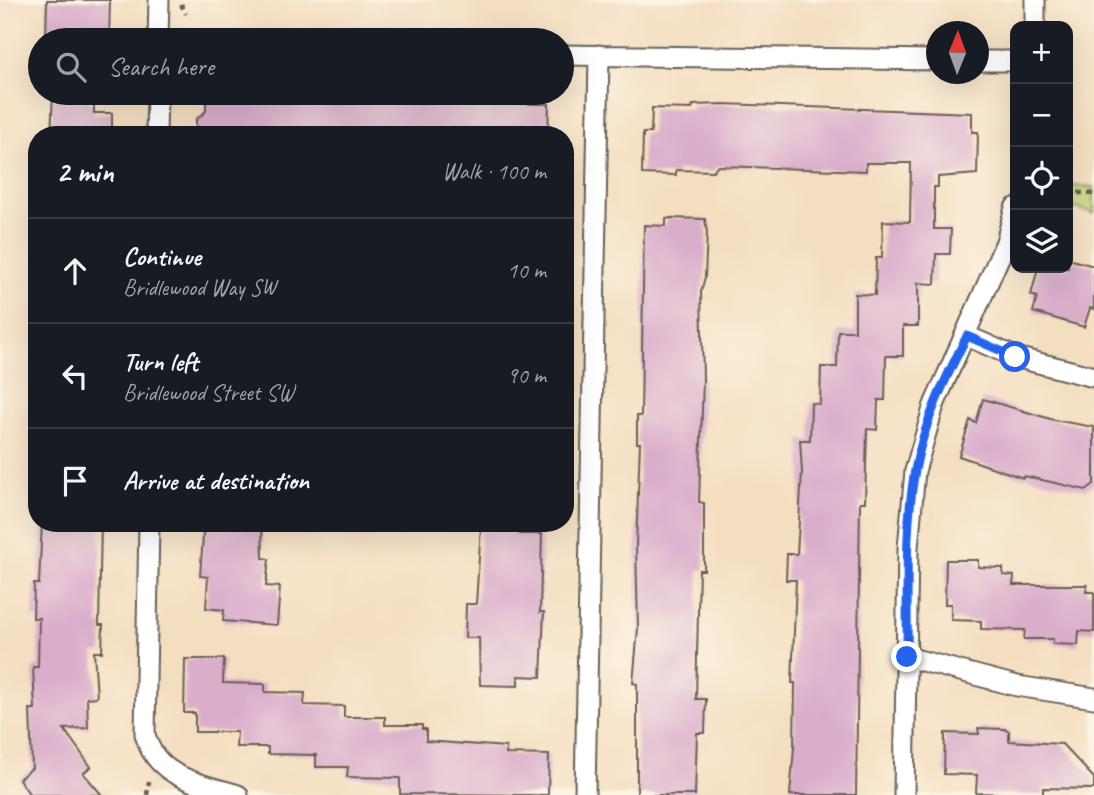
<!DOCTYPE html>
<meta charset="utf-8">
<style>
body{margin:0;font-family:Caveat,sans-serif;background:#242831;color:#f1f3f6}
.controls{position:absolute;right:21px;top:21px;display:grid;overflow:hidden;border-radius:14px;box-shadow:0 7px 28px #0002}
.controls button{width:63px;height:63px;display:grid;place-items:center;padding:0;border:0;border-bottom:2px solid #363941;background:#171b24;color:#f1f3f6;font:35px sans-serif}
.compass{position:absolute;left:926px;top:21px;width:63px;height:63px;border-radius:50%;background:#171b24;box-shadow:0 7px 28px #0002;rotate:1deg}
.stop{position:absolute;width:21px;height:21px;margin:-16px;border:5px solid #2563eb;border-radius:50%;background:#fff}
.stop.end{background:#2563eb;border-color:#fff;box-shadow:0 2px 7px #0008}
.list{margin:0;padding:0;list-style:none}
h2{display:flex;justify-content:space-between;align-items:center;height:91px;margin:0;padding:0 28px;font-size:30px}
h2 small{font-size:23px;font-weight:400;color:#9ea1a6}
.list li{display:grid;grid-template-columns:46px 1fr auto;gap:21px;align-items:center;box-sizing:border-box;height:105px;padding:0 28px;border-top:2px solid #363941}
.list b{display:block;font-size:26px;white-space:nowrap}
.list p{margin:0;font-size:23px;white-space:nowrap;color:#9ea1a6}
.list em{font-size:23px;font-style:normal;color:#9ea1a6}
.icon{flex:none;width:38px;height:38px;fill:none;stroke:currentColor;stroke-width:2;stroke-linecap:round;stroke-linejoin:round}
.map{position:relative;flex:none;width:1094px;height:795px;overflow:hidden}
.search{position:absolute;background:#171b24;box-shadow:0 7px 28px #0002;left:28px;top:28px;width:546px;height:77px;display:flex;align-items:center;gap:18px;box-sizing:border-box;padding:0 24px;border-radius:38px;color:#9ea1a6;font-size:26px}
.panel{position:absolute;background:#171b24;box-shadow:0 7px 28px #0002;left:28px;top:126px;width:546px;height:406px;border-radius:28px}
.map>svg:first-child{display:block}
.green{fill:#c2d376;stroke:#6f7849;stroke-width:2}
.building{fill:#daadcb}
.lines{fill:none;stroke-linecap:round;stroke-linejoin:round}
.minor-casing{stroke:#686055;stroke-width:23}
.path{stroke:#686055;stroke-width:4.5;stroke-dasharray:5 5;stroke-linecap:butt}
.minor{stroke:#fff;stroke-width:19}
.route{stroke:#2563eb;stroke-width:9}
</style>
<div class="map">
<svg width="1094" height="795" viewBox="0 0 1094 795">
<rect width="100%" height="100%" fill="#fcf5e5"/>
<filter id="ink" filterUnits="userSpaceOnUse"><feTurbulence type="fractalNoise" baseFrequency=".0143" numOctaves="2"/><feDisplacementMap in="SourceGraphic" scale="14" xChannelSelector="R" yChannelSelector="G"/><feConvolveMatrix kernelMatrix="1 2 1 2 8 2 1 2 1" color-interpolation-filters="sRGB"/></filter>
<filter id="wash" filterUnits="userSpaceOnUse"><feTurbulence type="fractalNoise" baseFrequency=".00686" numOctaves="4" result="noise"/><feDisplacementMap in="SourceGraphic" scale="28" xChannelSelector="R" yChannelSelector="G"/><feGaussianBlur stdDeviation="1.57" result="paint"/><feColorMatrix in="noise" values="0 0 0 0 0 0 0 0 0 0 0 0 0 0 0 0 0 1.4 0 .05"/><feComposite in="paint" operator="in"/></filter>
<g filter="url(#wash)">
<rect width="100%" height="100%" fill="#f4dec0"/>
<path class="green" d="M1068,186L1094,187V213L1068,206Z"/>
<g id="blocks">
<path class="building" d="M47,0H110L109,40H46Z
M53,93H87L89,103L94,104V113H112V135H51Z
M279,96H306V101L549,104L548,135H196V120L206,111V98L279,99Z
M723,104L972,113V132H978L977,174L938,177V187H934V229H951L950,254H936L935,284L918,283V326H903V356H886L885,400H878L877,430L867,429L865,502H860L856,795H790L794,748L795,683H792L796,580H786L787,554H797L802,472L800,440H810L811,403L820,404L821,367H837L838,331H855V294L875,295L876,258H882L883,221L910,222L911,163H866V171L717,166L713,171L676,170V175L642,174L643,133H651L652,108L692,109L693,105Z
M670,218L705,219L707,233L705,277L701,292L703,379L699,502L704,503V570H699L696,699H706L705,733H697L695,795H637V684L633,683L638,628L636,546L640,443H637V416H641L644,225L666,226V219Z
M1068,259L1094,266V309L1090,308L1084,327L1033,312L1037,297L1031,295L1038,268H1068Z
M983,399L1054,420L1094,427V484L1086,490L1024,476L1023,478L959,456L970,420L976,423Z
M42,523H101L99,625H103L102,652H94L97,697L87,698L88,728L64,729L91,767L83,773L102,795H30L19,779L32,768L30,709H35L33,667H38L39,618H33L34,584H39Z
M204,523H262L263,558L269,559L266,586L280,587L277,625L223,621L224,610L206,608L208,577L200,576Z
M481,526L520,527V534H542L540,612H544L541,677L518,676V686L480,685L479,638H465L466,604H476Z
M946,560H978V567L1003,568V575L1014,576L1013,585H1087L1086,592H1094V632L1079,631L1078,645L1053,644V639H1024L1025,630L981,629V621L951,620V604H945Z
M185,659H224L223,683L265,684V692L305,693L304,705L344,706V717H385V725H422V729H426V741L506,747V754L549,755L548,795L400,794V778L347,777L348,767H316V755L268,754V747H236L237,732H195V713H184Z
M978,728L1004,729L1009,731V741L1062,744L1094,778V789L1043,788V795L976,793L977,775L944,774L945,733L979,734Z"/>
</g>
</g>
<g filter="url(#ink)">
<use href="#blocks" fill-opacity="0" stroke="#686055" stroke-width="2"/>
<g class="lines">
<g class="minor-casing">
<path id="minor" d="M1035,26V0
M158,40L159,0
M562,55L936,60
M978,61H1015
M156,135L157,93
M967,336L1015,357L1094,377
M149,523L145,734C155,778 201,784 238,795
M907,657L1017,686L1094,698
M585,795L599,55
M904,795L908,548L915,471L934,405L1006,242L1015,208"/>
</g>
<path class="path" d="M181,4L186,14
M1068,192L1094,194
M147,795L149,781"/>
<use href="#minor" class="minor"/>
</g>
</g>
<g class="lines" filter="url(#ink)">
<path class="route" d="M907,657C908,595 904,531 915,470C924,422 945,379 967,336L1015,357"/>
</g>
</svg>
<div class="controls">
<button>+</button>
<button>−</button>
<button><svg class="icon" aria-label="locate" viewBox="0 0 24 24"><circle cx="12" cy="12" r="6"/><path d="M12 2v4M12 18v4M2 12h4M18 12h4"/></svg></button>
<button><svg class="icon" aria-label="layers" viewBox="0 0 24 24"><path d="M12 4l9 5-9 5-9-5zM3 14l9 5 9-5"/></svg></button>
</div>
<svg class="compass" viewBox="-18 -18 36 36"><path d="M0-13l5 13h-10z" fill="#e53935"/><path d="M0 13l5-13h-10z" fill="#9ea1a6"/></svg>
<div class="stop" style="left:1015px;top:357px"></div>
<div class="stop end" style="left:907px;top:657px"></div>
<div class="search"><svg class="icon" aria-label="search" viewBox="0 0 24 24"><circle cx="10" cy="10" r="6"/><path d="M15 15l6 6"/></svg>Search here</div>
<section class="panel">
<h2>2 min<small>Walk · 100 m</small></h2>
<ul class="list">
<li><svg class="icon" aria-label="ahead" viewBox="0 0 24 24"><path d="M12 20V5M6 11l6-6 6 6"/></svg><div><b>Continue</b><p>Bridlewood Way SW</p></div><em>10 m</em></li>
<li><svg class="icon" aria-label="left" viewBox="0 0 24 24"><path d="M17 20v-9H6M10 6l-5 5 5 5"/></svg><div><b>Turn left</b><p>Bridlewood Street SW</p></div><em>90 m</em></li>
<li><svg class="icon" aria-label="arrive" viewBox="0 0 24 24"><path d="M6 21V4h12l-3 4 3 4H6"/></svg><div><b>Arrive at destination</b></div></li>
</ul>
</section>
</div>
